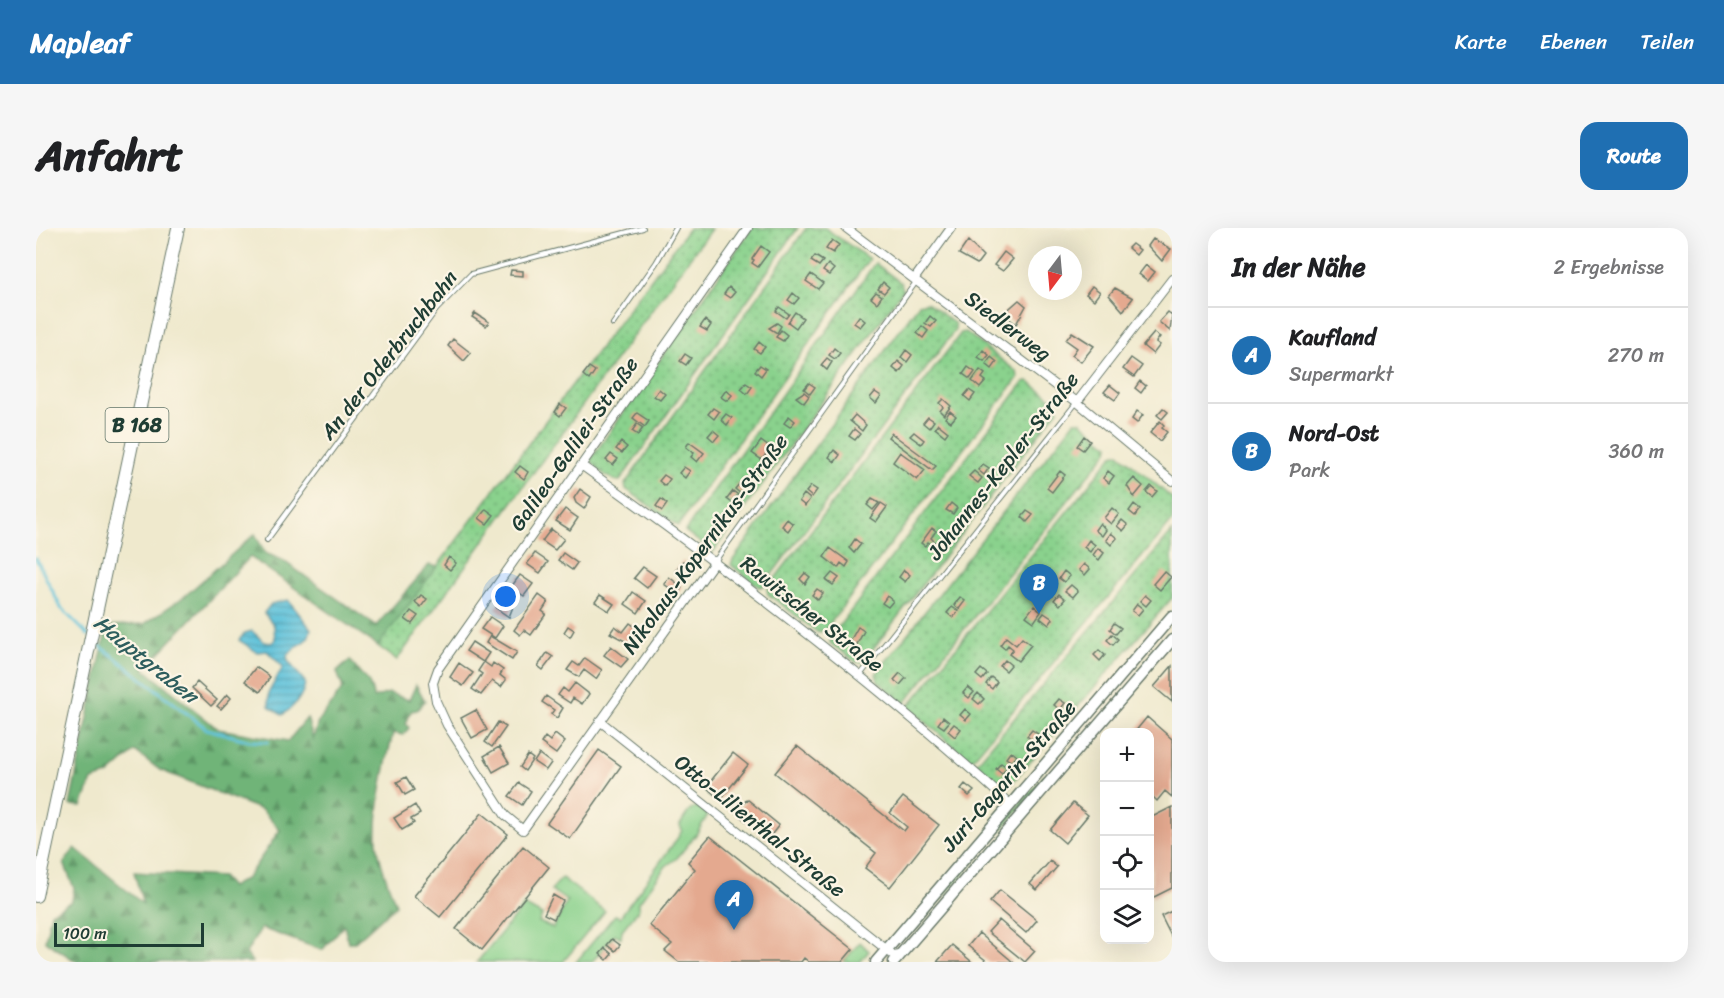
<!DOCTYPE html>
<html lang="de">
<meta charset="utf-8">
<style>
body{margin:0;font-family:Sriracha,sans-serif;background:#f6f6f6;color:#202124}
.controls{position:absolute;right:18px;bottom:18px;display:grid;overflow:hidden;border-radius:12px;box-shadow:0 6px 24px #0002}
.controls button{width:54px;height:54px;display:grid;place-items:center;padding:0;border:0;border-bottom:2px solid #e0e0e0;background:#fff;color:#202124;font:30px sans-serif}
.compass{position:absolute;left:992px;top:18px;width:54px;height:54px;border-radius:50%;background:#fff;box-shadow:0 6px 24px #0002;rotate:196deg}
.scale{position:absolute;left:18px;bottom:15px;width:150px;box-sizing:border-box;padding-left:6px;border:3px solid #1f3d34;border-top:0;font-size:16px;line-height:21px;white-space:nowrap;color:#1f3d34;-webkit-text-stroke:4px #fcf5e5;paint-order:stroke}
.you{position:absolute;left:470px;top:369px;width:21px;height:21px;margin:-15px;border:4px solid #fff;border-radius:50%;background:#1a73e8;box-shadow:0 0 0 9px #1a73e833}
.badge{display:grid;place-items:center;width:39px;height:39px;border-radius:50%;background:#1f6fb2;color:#fff;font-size:20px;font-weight:700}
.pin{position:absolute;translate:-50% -50px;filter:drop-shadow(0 2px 3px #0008)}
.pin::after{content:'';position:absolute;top:32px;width:21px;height:18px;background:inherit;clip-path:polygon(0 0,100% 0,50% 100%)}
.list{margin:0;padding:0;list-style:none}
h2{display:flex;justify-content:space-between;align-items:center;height:78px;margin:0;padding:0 24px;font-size:26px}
h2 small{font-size:20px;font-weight:400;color:#757577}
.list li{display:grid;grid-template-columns:39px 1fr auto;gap:18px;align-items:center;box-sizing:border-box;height:96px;padding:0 24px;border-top:2px solid #e0e0e0}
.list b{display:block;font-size:22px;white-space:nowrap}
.list p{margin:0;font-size:20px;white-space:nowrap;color:#757577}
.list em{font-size:20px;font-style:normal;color:#757577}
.icon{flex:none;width:33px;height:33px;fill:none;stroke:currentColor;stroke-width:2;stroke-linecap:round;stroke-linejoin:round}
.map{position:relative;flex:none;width:1136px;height:734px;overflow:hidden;border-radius:18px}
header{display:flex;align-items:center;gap:36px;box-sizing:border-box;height:84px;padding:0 30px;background:#1f6fb2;color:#fff}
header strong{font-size:28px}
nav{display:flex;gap:33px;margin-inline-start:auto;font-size:21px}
.intro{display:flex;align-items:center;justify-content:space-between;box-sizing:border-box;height:144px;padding:0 36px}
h1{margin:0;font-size:42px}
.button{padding:15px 27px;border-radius:18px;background:#1f6fb2;color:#fff;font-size:21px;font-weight:700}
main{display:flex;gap:36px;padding:0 36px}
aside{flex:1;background:#fff;border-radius:18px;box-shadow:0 6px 24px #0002}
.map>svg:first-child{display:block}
.grass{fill:#8ad28d;stroke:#548860;stroke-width:1.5}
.forest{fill:url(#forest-firs);stroke:#477856;stroke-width:1.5}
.park{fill:url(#park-dots);stroke:#548860;stroke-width:1.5}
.water{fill:url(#water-rules);stroke:#3e7f87;stroke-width:1.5}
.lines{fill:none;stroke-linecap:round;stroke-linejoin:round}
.stream{stroke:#5cc1da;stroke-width:3}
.building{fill:#e4a98f}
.service-casing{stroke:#68796a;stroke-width:6}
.minor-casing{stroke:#68796a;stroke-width:10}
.tertiary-casing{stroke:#68796a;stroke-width:13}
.primary-casing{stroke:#68796a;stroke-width:14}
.service{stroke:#fff;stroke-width:4}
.minor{stroke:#fff;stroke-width:8}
.tertiary{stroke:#fff;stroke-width:10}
.primary{stroke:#fff;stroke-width:12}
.labels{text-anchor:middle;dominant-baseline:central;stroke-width:4.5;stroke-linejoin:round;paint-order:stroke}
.shield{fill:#fcf5e5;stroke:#617469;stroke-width:1.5}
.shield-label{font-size:20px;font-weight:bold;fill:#1f3d34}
.street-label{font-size:21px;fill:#1f3d34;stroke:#fcf5e5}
.water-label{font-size:22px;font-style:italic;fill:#2e5e5e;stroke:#fcf5e5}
</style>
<header>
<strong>Mapleaf</strong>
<nav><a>Karte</a><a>Ebenen</a><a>Teilen</a></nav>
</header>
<div class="intro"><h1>Anfahrt</h1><a class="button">Route</a></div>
<main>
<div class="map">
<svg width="1136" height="734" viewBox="0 0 1136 734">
<defs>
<pattern id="forest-firs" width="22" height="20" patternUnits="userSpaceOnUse" patternTransform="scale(1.5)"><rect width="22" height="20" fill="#6fb478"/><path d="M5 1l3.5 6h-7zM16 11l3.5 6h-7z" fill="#5b9463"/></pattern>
<pattern id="park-dots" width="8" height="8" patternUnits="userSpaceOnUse" patternTransform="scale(1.5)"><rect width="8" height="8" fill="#8ad28d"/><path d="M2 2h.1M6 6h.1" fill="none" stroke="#70ac74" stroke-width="1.8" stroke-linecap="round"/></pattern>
<pattern id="water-rules" width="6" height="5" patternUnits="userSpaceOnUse" patternTransform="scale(1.5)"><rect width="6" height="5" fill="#5cc1da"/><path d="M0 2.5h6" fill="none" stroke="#4b9eb2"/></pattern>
</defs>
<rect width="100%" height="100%" fill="#fcf5e5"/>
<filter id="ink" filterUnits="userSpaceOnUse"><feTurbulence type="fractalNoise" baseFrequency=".0167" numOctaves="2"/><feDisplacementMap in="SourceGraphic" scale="12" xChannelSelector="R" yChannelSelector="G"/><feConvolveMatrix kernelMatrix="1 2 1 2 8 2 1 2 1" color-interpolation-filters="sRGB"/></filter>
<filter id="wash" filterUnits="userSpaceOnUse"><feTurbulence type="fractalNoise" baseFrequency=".008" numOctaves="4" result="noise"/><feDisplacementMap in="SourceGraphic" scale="24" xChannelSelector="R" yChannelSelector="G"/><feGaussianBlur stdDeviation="1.35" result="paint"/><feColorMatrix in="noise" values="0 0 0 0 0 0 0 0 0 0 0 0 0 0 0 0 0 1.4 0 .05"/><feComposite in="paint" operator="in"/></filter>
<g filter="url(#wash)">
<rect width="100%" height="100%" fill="#efe9cd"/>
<path class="grass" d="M1008,548L1009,551L877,705L873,702Z
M663,579L672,587L659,608L641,630L630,638L603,674V681L586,702L585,710L579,706L556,734H540L579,687L584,689L643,608L646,602L644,597C649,589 653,579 663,579Z
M526,650L569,683L527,734H441L488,677L506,687L503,694L517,700L531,673L515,662Z
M824,714L833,723L824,734H807Z"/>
<path class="forest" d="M219,306L229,325L246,332L340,398L393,337L402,339L342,418L214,329L108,441L182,501L252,513L271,490L277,511L282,494L307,460L301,444L314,432C322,446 337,452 337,470L353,465L373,472L380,457L389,473L381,482L375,483L370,496L373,500L367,507L357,505C349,538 339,581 341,615C343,635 353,658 360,677L319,714H312L308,697L286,722L225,700L210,725L216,734H41L9,713L15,685L36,673L38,660L28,635L39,620L107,676L98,644L186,649L195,659L211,650L244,602L226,582L124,542L99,523L72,547L56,552L46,578L34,577L71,398L108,396L149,368Z"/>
<path class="park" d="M653,0L675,1L361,432L342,418Z
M716,0H762L584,253C575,253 558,241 555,231Z
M770,0H789L833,31L642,298L590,261L589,256Z
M839,35L865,55L867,62L677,324L649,303Z
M891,74L919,96V102L727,358L723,359L695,337L697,332L883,76Z
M930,104L981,144L982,150L788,403L781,404L732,366L731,361L925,105Z
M992,153L1020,174L1022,181L827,434H820L794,415L795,409L988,154Z
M1039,193H1044L1073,217L1072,223L868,476L842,453L840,446Z
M1083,225L1136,270V293L935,533L872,479L1077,227Z
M1136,304V370L972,559L966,560L939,537Z"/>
<path class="water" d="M252,372L275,401L272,410L251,427L252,433L269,454C268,468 257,480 246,487L233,478V464L247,439L231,423L221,424L203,412L209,405L216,403L228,414L235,415L239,412L238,397L228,385L235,376Z"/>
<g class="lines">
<path class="stream" d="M0,330L25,380L52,407
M59,414L171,501L214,513L232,514"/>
</g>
<g id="blocks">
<path class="building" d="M1117,11L1135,21L1126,33L1112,18Z
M796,12L803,17L797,25L790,21Z
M932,13L947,28L941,36L923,26Z
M1096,16L1104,22L1100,27L1092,20Z
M725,18L733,24L722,39L716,35L718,32L716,31Z
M968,24L977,31L967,43L958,37Z
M779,28L787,33L783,38L775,33Z
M792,36L798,41L793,47L787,43Z
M1110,37L1119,44L1112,53L1103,46Z
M475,42L487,43V48L474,47Z
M775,46L787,55L782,61L770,53Z
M847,54L853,59L848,65L842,61Z
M1056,58L1064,64L1058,72L1050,66Z
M693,59L699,64L694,70L688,66Z
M1079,60L1097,70L1087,83L1073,67Z
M840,64L846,68L841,75L835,70Z
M757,65L763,70L758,76L752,72Z
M983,72L990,78L980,96L967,86Z
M743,79L753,86L750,90L740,83Z
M759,84L767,90L760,100L752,94Z
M1132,84L1136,87L1134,103L1123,94Z
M439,85L453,94L450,98L436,89Z
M823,88L829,93L824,99L818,95Z
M894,88L900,93L895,99L889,95Z
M669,92L675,97L671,103L664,99Z
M741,95L745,98L741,105L733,100Z
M886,98L892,103L887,110L881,105Z
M745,102L751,107L747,113L740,109Z
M1036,104L1058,118L1045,134L1036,127L1041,120L1030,112Z
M1118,105L1124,109L1120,114L1124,117L1117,126L1107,118Z
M417,111L435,125L428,133L412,118Z
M723,114L729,119L724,125L718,121Z
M798,120L804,125L799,131L793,127Z
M870,122L876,127L871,134L865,129Z
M947,122L953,127L948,133L942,129Z
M649,126L655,130L650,137L644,133Z
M955,129L961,134L956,141L950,136Z
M791,130L796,134L791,142L785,137Z
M1095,130L1106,138L1098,149L1087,141Z
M862,133L868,138L863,145L857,140Z
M724,137L730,141L725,148L719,143Z
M553,139L559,143L553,152L547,147Z
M932,139L939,144L934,151L927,146Z
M944,142L949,146L946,150L950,153L944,160L936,153Z
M1104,153L1110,158L1105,165L1099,160Z
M710,155L716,159L711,166L705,161Z
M773,155L779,159L774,166L768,161Z
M1074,157L1084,165L1079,172L1068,164Z
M623,161L629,166L624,172L618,168Z
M690,162L696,167L691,173L685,169Z
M933,162L939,166L934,173L928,168Z
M768,164L773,168L768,175L760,169Z
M839,164L845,168L840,175L834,170Z
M907,171L915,178L908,187L904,183L907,179L903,175Z
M524,176L530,180L524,188L519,184Z
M677,180L683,184L678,191L672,186Z
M1127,180L1132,184L1126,191L1121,187Z
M914,183L920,188L915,194L909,190Z
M1101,183L1107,187L1101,195L1096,191Z
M601,185L613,193L609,199L597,190Z
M690,186L696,190L691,197L685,192Z
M819,187L830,197L826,203L814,193Z
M753,188L759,193L754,199L748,195Z
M892,189L898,193L893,200L887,195Z
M1124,193L1128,197L1126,200L1131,204L1124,213L1114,205Z
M601,196L607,200L602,207L596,203Z
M902,196L912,204L909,208L899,200Z
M818,201L824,206L819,212L813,208Z
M677,202L683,207L678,213L672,208Z
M878,204L888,212L885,216L874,208Z
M855,205L900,238L896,242L852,209Z
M1048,208L1054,213L1047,222L1041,218Z
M725,213L734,220L726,232L716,225Z
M585,214L591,219L586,225L580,221Z
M653,214L668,225L661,234L655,229L658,225L650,219Z
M798,222L804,227L799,234L793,229Z
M864,224L889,242L881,252L857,234Z
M575,226L582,231L577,237L570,232Z
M947,236L953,240L948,247L942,242Z
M484,238L492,244L488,251L479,244Z
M648,239L654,243L649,250L643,245Z
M938,243L946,250L942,255L933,248Z
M1024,243L1029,247L1016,264L1011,260Z
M1072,243L1078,248L1073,255L1067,250Z
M628,247L634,251L629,258L623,253Z
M1098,250L1107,258L1098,269L1091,258Z
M704,255L710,260L705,266L699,261Z
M775,258L781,262L776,269L770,264Z
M1115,258L1121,263L1116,269L1110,264Z
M544,261L555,269L548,281L540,275L538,270Z
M697,263L702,267L696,275L691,271Z
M768,266L774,271L769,278L763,273Z
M625,271L631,276L626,283L620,278Z
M836,271L843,275L837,282L831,277Z
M845,275L851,279L840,294L834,290Z
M915,275L921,280L917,286L910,282Z
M1098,276L1104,281L1099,288L1093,283Z
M1076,280L1083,286L1075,296L1068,290Z
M450,281L458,287L451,296L443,290Z
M529,281L542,290L534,302L520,293Z
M991,283L997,287L991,294L986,289Z
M751,291L757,296L752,303L746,298Z
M1086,292L1092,297L1087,303L1081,298Z
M1064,295L1070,302L1066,308L1059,302Z
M896,300L900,303L895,310L899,314L896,317L892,314L889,318L885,315Z
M515,301L528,311L519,322L506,313Z
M1075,305L1081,310L1075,317L1070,312Z
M819,311L825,316L818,325L813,320Z
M1053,312L1059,317L1054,324L1048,319Z
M794,320L813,334L810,339L805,335L802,340L788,329Z
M1062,320L1068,325L1063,332L1057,327Z
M499,325L512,334L504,345L491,336Z
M527,325L541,335L536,342L522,332Z
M413,329L420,335L414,342L408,337Z
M715,329L720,333L715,340L710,337Z
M647,333L656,340L649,350L639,343Z
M1048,336L1054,341L1049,347L1043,342Z
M607,339L620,348L611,360L598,350Z
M868,342L874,347L869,354L863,349Z
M1028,343L1034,348L1028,354L1023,350Z
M1128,343L1135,349L1124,362L1117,356Z
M769,345L774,349L769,356L764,351Z
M796,345L803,350L797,357L790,352Z
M484,347L497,356L488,368L475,359Z
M633,349L646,359L642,366L628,356Z
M1012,357L1018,362L1013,369L1007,364Z
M1035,357L1042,363L1037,369L1029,363Z
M781,361L787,365L782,372L776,367Z
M597,364L610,373L602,385L589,376Z
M1023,366L1029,371L1024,377L1018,372Z
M385,367L391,371L385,379L379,374Z
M503,367L512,374L506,383L510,386L495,407L488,402L484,407L478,402Z
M564,367L578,376L573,383L559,374Z
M1109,367L1115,372L1110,378L1104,373Z
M851,368L857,373L852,379L846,375Z
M468,369L478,376L473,389L460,380Z
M924,369L929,373L923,381L918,377Z
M759,370L766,375L761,381L754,376Z
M1101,376L1107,381L1102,387L1096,383Z
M998,378L1005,384L998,394L990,388Z
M916,379L922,383L917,390L911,385Z
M375,383L382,388L376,396L369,391Z
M1008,385L1017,391L1013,397L1004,390Z
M454,389L467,398L459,410L445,401Z
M594,395L609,406L600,419L574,405L579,398L587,404Z
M1078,395L1085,400L1080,406L1074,401Z
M532,398L538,402L534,409L528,404Z
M822,399L828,403L820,418L814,413Z
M1076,406L1082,411L1077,417L1071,412Z
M454,408L481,424L476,432L450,415Z
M970,409L980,417L986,410L995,417L982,433L973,426L977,421L972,417L969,421L964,417Z
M436,414L453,425L447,434L430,423Z
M575,418L592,431L585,439L568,427Z
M1063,422L1069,427L1064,433L1058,427Z
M511,425L517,429L507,442L502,438Z
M549,430L566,442L560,451L548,442L543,449L531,442L537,434L543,438Z
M969,432L975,437L970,443L964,438Z
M448,434L455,439L457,435L467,442L464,447L470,452L465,459L456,453L445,467L436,461L446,446L442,443Z
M423,435L437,445L427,458L414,449Z
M1136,438V474L1118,459Z
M220,439L234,449L224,464L209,453Z
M945,441L951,446L946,452L940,447Z
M864,445L870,450L864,457L858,452Z
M955,449L961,454L956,461L950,456Z
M161,454L181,472L175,478L156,460Z
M539,455L553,466L546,476L537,470L534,475L522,467L527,460L532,464Z
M932,459L938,464L933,470L927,465Z
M942,465L948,471L943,476L937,471Z
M191,466L195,470L185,481L181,478Z
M510,468L527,480L521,490L515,486L518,482L506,474Z
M1023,471L1029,475L1024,482L1018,477Z
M929,481L935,486L930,492L924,487Z
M440,482L451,502L436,510L425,490Z
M907,489L913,494L908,500L902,496Z
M1111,489L1136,511V569L1129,563L1121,573L1114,566V505H1098Z
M462,494L470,499L456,519L449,514Z
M918,496L925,501L919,509L912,503Z
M996,502L1002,506L996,513L991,508Z
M519,506L529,514L520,526L505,515L509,509L514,513Z
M761,518L868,603L871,599L854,585L867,569L903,597L854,659L829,640L840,625L739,545Z
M463,519L473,535L457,544L448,528Z
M563,522L585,538L534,611L511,595Z
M975,523L981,528L976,534L970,530Z
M697,525L712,537L684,572L670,559Z
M503,526L515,535L510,542L498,534Z
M492,527L497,531L489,543L484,539Z
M965,535L971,539L966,546L960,541Z
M370,549L378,562L369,567L361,554Z
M483,555L495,563L486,577L473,568Z
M929,556L938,563L933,568L925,561Z
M711,571L743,597L732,611L700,585Z
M1037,575L1052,587L1029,615L1014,602Z
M379,577L384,586L375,591L378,595L366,602L358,590Z
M1136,579V660L1116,670L1114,590Z
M446,585L472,606L404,689L378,668Z
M674,608L817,721L806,734H773L768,730L765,734H643L629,723L636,716L613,697L659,641L652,634Z
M487,618L513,639L446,722L420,701Z
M1014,633L1021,639L1001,662L994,656Z
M964,662L1001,692L990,705L954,674Z
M517,667L527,673L518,691L508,686Z
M1136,683V710L1125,688Z
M963,692L999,723L989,734L952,704Z
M943,705L977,734H952L932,718Z
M576,711L584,717L579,723L571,717Z
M916,717L936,734H901Z
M569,720L576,726L571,732L564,726Z"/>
</g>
</g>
<g filter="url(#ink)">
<use href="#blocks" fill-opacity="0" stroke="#68796a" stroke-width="1.5"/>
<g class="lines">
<g class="service-casing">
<path id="service" d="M577,96L620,35L640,0
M231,312L400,82L435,46L607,0
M679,333L880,54
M825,446L1041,174"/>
</g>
<g class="minor-casing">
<path id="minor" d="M810,0L1041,174L1136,253
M879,50L915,0
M1041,174L1136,51
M545,237C694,343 838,453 974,576
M679,333L487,602L469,587L411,497L400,473L397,455L402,441L712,0
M564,493L861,730"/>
</g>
<g class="tertiary-casing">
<path id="tertiary" d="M840,734L1136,388
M858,734L1136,412"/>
</g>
<g class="primary-casing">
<path id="primary" d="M0,668L142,0"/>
</g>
<use href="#service" class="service"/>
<use href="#minor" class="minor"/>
<use href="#tertiary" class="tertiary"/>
<use href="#primary" class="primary"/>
</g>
</g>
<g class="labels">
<rect class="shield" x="69.5" y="180" width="63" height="34" rx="4.5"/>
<g class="shield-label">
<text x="101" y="197">B 168</text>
</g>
<g class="street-label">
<text transform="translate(972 98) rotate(37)">Siedlerweg</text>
<text transform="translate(353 127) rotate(-52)">An der Oderbruchbahn</text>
<text transform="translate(538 216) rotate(-55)">Galileo-Galilei-Straße</text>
<text transform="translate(967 238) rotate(-52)">Johannes-Kepler-Straße</text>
<text transform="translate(669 316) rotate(-54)">Nikolaus-Kopernikus-Straße</text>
<text transform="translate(776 386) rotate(38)">Rawitscher Straße</text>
<text transform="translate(973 548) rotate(-49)">Juri-Gagarin-Straße</text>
<text transform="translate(724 598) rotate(39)">Otto-Lilienthal-Straße</text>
</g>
<g class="water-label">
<text transform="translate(110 431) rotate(39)">Hauptgraben</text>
</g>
</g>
</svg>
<div class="controls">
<button>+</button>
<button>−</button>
<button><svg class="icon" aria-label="locate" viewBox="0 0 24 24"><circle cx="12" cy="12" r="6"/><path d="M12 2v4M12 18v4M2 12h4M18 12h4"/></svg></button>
<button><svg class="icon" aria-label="layers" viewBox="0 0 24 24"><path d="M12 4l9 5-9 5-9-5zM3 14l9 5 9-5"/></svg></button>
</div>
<svg class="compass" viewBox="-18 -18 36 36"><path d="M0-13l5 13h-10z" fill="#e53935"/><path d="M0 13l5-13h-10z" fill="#757577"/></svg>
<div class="scale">100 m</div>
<div class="you"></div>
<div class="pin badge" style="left:698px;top:702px">A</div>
<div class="pin badge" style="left:1003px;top:386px">B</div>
</div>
<aside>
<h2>In der Nähe<small>2 Ergebnisse</small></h2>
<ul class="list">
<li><span class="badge">A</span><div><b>Kaufland</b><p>Supermarkt</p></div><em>270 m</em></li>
<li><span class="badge">B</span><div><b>Nord-Ost</b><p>Park</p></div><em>360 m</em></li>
</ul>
</aside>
</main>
